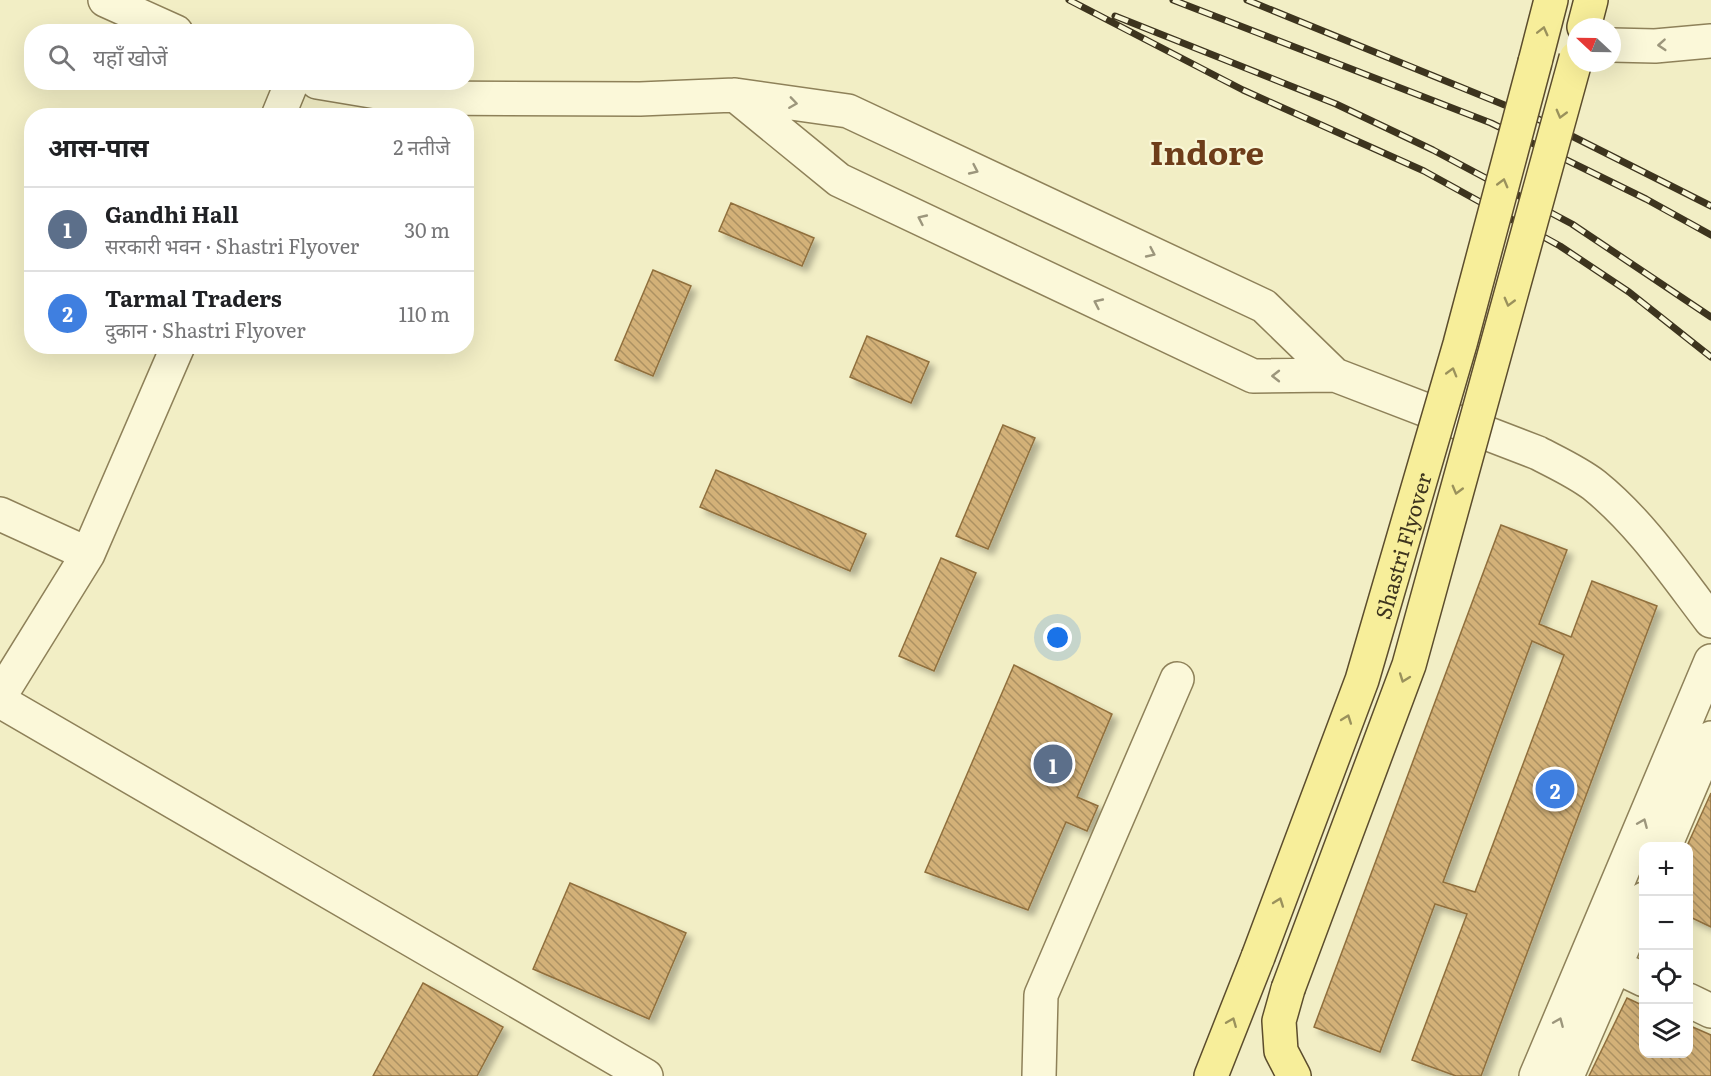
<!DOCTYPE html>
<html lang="hi">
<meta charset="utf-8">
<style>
body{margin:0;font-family:Literata,"Noto Sans Devanagari",serif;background:#f2f2f2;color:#202124}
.controls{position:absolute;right:18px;bottom:18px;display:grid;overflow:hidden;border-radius:12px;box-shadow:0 6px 24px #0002}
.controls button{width:54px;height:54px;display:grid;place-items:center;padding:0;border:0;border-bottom:2px solid #e0e0e0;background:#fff;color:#202124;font:30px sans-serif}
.compass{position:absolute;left:1567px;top:18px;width:54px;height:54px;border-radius:50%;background:#fff;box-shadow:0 6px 24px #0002;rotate:292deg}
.you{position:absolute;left:1058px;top:638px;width:21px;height:21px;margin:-15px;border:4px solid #fff;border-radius:50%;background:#1a73e8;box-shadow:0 0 0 9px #1a73e833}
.badge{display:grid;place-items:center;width:39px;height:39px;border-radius:50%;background:#0f766e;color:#fff;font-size:20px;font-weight:700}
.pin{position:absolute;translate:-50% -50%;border:3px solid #fff;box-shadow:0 2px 6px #0006}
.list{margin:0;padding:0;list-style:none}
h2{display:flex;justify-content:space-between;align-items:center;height:78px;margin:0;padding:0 24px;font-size:26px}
h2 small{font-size:20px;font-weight:400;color:#757577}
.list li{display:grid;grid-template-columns:39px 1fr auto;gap:18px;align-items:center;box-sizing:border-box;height:84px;padding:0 24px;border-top:2px solid #e0e0e0}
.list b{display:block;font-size:22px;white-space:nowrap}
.list p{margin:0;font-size:20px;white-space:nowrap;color:#757577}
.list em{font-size:20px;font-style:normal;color:#757577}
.icon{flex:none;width:33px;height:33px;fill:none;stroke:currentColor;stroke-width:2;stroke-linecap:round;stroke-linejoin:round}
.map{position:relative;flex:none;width:1711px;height:1076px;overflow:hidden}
.search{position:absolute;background:#fff;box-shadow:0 6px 24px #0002;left:24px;top:24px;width:450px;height:66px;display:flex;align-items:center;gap:15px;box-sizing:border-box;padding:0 21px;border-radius:24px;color:#757577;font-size:22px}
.panel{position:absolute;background:#fff;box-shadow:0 6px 24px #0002;left:24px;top:108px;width:450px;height:246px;border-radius:24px}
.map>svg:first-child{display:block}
.building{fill:url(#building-back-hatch);stroke:#906f3d;stroke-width:1.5;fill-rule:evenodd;filter:url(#shadow)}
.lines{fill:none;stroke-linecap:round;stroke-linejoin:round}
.minor-casing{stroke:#8e8159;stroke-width:36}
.major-casing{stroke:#5c4d2d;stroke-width:36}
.minor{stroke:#fbf8d9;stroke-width:33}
.major{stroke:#f7ee9a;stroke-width:33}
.rail-casing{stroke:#3d341e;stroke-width:7}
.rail{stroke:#f8f6d5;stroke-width:4.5;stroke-dasharray:14;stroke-linecap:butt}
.major-bridge-casing{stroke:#5c4d2d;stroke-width:36;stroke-linecap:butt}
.major-bridge{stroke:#f7ee9a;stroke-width:33}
.oneway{stroke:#9a915c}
.oneway2{stroke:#9c967c}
.labels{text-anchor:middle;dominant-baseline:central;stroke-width:4.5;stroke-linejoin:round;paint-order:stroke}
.street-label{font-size:21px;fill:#3d341e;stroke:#f8f6d5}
.town-label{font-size:33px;font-weight:bold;fill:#6e3d1a;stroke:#f8f6d5}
</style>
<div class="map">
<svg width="1711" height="1076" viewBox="0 0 1711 1076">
<defs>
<pattern id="building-back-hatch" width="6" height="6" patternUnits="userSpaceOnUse" patternTransform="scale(1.5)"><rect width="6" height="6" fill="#d3b178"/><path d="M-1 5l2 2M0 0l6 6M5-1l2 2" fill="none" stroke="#ac9162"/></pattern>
<filter id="shadow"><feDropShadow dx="5.5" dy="5.5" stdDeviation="3" flood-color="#0004"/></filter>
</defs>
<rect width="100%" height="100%" fill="#f2eec5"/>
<path class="building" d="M731,203L814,238L802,266L719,231Z
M653,270L691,286L653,376L615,360Z
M867,336L929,362L911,403L850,377Z
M1003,425L1035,438L988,549L956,536Z
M716,470L866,534L850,571L700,507Z
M1501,525L1567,550L1539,624L1571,637L1592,581L1657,606L1481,1076H1456L1412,1060L1467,914L1435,904L1380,1052L1314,1027ZM1532,641L1564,655L1475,892L1443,882Z
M941,558L976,573L934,671L899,656Z
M1014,665L1112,714L1077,797L1098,806L1087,831L1066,822L1028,910L925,872Z
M1711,793V927L1688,916V846H1687Z
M570,883L686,933L649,1019L533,969Z
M423,983L503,1027L477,1076H373Z
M1627,998L1644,1006V1054H1688V1025L1711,1035V1076H1589Z"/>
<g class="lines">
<g class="minor-casing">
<path id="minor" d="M105,0L176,32
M1612,45L1655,46L1711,41
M317,82L413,98L640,99L735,95L848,111L1264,306L1335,375
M735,95L839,180L1253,376L1335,375L1538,453C1557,463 1577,472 1594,485C1641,523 1675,574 1711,621
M278,116L292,82
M0,514L88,554
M0,696L88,554L178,346
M0,701L646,1076
M1665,846L1711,738
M1615,966L1644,980
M1688,1000L1711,1011
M1039,1076L1041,995L1177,679
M1536,1076L1711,661
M1567,1076L1644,899"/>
</g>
<g class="major-casing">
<path id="major" d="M1584,27L1591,0
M1535,62L1551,0
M1288,989L1279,1021L1281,1051L1294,1076
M1211,1076L1258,957"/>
</g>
<use href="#minor" class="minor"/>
<use href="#major" class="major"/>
<g class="rail-casing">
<path id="rail" d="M1069,0L1243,90L1424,171L1560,246L1629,292L1711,357
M1173,0L1491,123L1646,199L1711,235
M1247,0L1534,117L1711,206
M1115,16L1336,104L1433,150L1572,224L1711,317"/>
</g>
<use href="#rail" class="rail"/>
<g class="major-bridge-casing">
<g id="major-bridge">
<path id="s1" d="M1258,957L1362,680L1460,344L1535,62"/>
<path d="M1288,989L1409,665L1576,58"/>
</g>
</g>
<use href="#major-bridge" class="major-bridge"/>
</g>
<defs><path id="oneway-chevron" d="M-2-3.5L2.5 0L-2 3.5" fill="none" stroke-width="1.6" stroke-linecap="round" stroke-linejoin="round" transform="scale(1.5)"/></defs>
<g class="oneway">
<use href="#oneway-chevron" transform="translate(1543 31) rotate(-76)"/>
<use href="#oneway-chevron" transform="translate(1561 114) rotate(105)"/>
<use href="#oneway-chevron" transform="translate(1503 183) rotate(-75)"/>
<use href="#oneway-chevron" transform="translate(1509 302) rotate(105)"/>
<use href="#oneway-chevron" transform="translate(1452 372) rotate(-74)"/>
<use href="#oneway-chevron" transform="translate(1457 490) rotate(105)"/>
<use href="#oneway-chevron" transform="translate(1404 678) rotate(110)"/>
<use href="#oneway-chevron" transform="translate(1347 719) rotate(-70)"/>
<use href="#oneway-chevron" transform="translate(1279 902) rotate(-70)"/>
<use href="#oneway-chevron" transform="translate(1232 1022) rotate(-68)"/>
</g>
<g class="oneway2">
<use href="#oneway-chevron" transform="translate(1662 45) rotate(176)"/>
<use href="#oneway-chevron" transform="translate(793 103) rotate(8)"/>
<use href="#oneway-chevron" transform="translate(974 170) rotate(25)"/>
<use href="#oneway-chevron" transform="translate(922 219) rotate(-155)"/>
<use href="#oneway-chevron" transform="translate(1151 253) rotate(25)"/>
<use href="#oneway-chevron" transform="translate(1098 303) rotate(-155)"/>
<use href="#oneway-chevron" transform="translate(1276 376) rotate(180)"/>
<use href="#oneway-chevron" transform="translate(1643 823) rotate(-67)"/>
<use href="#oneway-chevron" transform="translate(1559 1022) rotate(-67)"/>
</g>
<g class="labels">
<g class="street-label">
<text stroke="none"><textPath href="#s1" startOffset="436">Shastri Flyover</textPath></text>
</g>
<g class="town-label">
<text x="1207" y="150">Indore</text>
</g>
</g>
</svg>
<div class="controls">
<button>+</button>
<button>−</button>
<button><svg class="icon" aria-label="locate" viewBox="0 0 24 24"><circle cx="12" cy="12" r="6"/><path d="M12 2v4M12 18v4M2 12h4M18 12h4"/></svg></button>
<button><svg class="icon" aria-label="layers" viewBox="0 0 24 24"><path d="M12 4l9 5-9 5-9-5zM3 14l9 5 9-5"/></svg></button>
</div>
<svg class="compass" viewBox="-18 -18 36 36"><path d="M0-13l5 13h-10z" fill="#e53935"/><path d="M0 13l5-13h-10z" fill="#757577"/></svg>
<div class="you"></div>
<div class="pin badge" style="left:1053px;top:764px;background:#5c6f8a">1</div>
<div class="pin badge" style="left:1555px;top:789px;background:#3f7fe0">2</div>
<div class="search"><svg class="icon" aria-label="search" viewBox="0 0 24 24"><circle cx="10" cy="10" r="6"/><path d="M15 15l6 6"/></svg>यहाँ खोजें</div>
<section class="panel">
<h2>आस-पास<small>2 नतीजे</small></h2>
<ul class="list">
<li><span class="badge" style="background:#5c6f8a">1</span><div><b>Gandhi Hall</b><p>सरकारी भवन · Shastri Flyover</p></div><em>30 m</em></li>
<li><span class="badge" style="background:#3f7fe0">2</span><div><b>Tarmal Traders</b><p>दुकान · Shastri Flyover</p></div><em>110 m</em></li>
</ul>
</section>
</div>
